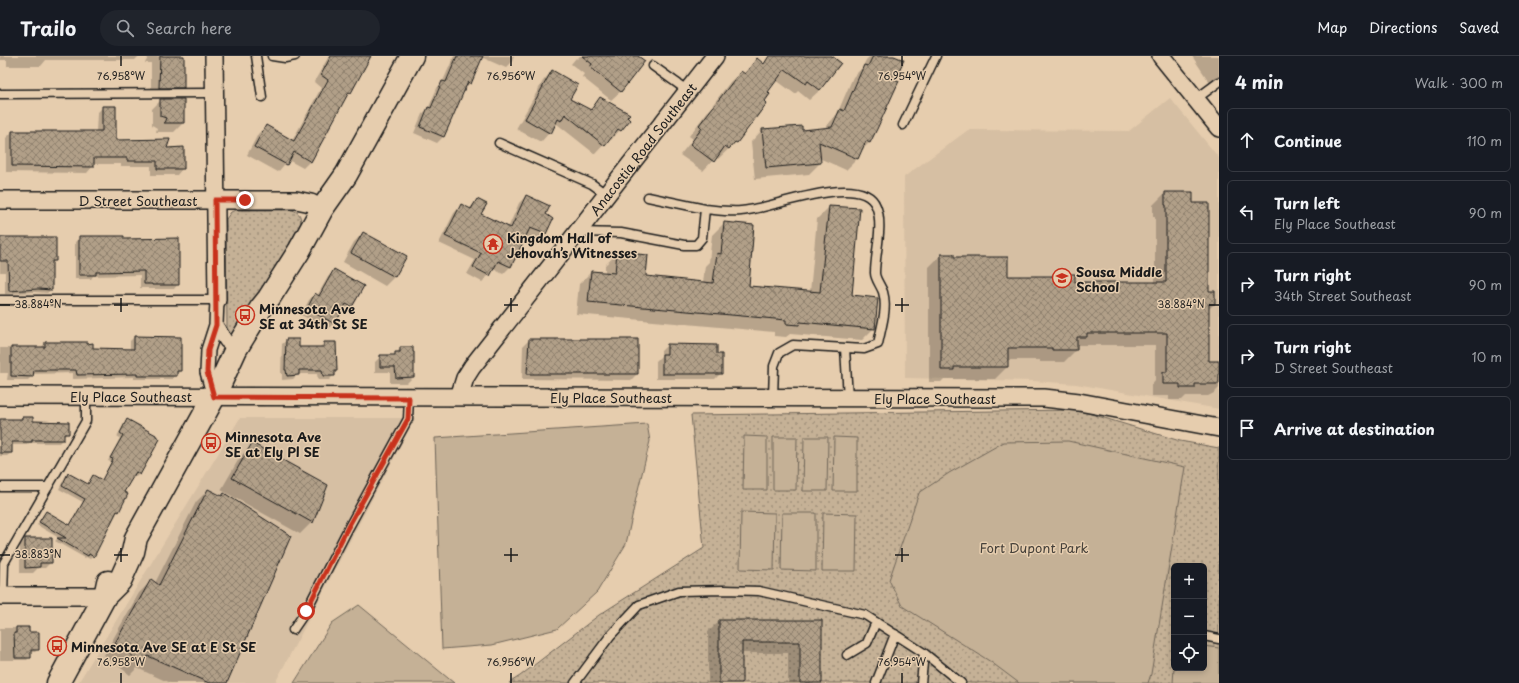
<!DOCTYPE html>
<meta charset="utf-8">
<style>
body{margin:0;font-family:"Playpen Sans",sans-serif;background:#20242c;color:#f1f3f6}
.controls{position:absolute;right:12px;bottom:12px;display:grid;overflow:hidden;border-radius:6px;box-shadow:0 2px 6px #0003}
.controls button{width:36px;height:36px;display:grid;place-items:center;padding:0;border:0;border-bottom:1px solid #363941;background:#171b24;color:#f1f3f6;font:20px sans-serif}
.stop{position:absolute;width:12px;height:12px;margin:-9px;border:3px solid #c8321e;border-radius:50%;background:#fff}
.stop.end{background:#c8321e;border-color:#fff;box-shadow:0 1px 4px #0008}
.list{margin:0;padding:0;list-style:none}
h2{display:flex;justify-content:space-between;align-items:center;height:52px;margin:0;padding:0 16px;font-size:17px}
h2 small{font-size:13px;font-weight:400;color:#9ea1a6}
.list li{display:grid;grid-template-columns:26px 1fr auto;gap:12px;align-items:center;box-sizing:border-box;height:64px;margin:0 8px 8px;padding:0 8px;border:1px solid #363941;border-radius:6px}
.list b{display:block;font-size:15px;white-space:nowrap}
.list p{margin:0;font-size:13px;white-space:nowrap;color:#9ea1a6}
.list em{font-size:13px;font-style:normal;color:#9ea1a6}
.icon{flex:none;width:22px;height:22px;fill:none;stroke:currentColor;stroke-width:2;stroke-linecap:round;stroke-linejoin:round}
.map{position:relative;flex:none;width:1219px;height:627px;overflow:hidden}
header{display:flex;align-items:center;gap:24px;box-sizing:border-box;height:56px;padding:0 20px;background:#171b24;border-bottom:1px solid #363941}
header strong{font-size:19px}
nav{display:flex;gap:22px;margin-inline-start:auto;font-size:14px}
.search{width:280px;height:36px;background:#20242c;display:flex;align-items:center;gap:10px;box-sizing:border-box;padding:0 14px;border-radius:22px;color:#9ea1a6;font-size:15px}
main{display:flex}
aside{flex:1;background:#171b24}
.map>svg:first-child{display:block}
.built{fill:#d6bfa3}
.green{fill:url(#green-dots);stroke:#706659;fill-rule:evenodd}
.pitch{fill:#c5b196;stroke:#706659}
.shadow{fill:#0003}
.building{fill:url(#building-cross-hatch);stroke:#1c1c1c}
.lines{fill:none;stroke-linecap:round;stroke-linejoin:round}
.service-casing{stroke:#1c1c1c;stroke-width:11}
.pedestrian-casing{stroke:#1c1c1c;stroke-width:16}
.minor-casing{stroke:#1c1c1c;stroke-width:20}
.secondary-casing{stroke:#1c1c1c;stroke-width:25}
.service{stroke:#e6cdae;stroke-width:8}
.pedestrian{stroke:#e6cdae;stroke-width:13}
.minor{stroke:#e6cdae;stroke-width:17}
.secondary{stroke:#e6cdae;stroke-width:22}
.route{stroke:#c8321e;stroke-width:5}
.ticks{fill:none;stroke:#1c1c1c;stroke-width:1.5}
.labels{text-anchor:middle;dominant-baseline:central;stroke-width:3;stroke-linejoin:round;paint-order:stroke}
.street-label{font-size:13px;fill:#1c1c1c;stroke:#e6cdae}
.poi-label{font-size:13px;font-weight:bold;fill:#1c1c1c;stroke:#e6cdae;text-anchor:start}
.park-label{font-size:13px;fill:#46413a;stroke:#e6cdae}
.ticks-label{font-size:10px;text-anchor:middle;fill:#1c1c1c;stroke:#e6cdae;stroke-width:3;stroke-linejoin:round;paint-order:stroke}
</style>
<header>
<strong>Trailo</strong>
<div class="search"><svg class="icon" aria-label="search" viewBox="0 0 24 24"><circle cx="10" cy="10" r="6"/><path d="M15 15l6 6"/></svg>Search here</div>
<nav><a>Map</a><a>Directions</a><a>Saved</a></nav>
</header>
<main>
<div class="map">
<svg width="1219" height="627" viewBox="0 0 1219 627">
<defs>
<pattern id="green-dots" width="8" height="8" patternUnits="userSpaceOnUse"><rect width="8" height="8" fill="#c5b196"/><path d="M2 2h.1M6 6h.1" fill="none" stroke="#9f8f7a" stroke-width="1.8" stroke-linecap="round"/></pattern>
<pattern id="building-cross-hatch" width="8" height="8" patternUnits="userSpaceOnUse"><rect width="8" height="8" fill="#b19f88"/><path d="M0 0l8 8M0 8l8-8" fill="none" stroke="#8f816e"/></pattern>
</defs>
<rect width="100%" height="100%" fill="#e6cdae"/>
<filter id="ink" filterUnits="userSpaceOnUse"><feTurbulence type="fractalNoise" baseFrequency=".025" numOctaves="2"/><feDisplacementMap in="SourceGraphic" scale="8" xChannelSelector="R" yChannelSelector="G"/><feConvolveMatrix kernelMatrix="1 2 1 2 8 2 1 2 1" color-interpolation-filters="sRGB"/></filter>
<g filter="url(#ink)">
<path class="built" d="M1170,42L1219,102V353L1076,328L1033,325L905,322L904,121L968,74L1129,75Z
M240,362H415L275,627H78Z"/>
<path class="green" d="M236,154H292C300,156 302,162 300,169L243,271L235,280L230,278L227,273L226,163L231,156Z
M1078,354L1180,385L1219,392V627H509L520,620L599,559L704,492L691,359ZM1174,510H1204V612H1174Z"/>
<path class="pitch" d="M647,368L650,385L636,442L626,488L597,536L557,573L492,589L442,593L435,382Z
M744,380L767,381V434H743Z
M773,381H797L796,434H773Z
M804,381H828L827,435H803Z
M834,381L857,382V435H833Z
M1068,385L1185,411L1151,618L1148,627H1019L991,606L902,550L889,524L919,437L949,417L1004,386Z
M741,456L775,457L774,514L740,513Z
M782,457H816V515L781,514Z
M823,457L857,458L856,515H822Z
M359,549L454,627H294L332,567Z
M1204,590L1219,592V627H1173L1174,612H1204Z"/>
<path class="shadow" d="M0,0H139L135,4H46L41,10H7V4H0Z
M149,0H183V31L174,40L151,41V7H145Z
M329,0H370L350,36L345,42L310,105L303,112L288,104L278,116L247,99L258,78L266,70L292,85L321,32L314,26Z
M454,0H514L512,6L506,12L481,1L470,27L464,33L443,81L437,87L414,77L422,58L428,53L437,32L443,25Z
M580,0H636L621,35L611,44L582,21L584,18L571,8L576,2L577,3Z
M769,0H830L840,8L820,34L809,44L798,35L795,38L776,24L766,36L764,45L766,47L736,86L718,103L716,101L703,115L680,99L693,83L689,80L730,26L741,16L743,18L757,3L763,8Z
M870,0H892L870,86L860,96L857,103L846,114L819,102L820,107L809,118L755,123L751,86L762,74L801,75L826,73L829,66L837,58L853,21L862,12L866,4Z
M1192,0H1219V32L1214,24L1210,27Z
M552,15L569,44L589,54L601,43L626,62L620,74L611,84L610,82L595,98L557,68L541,86L516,73L543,25Z
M161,44L183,67L174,76H156L157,72L152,69V53Z
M103,51L115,85L166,93L183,112L177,119H151V110H121V108H93V110L87,117L6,116V82L12,76H96L97,57Z
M1165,137L1192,148L1208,236L1214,248L1208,254V306H1219V332L1214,337L1208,340H1186L1182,344H1169V340H1151V329L1155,324V289H1077L1076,294L1064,306H1040V304H1007V311L995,323H944L941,326H929V211L941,199L1007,221H1052L1053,219L1074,227H1155V160H1153V149Z
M526,140L544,159L546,178L538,185L525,180L510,211L503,218L493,213L489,219L482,226L467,218L475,204L439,187L454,157L461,150L469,153L477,144L480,159L508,172L519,147Z
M829,151L850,240L874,272L862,284L790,278L786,281L774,280V276L576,258L579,228L591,216L605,217V209L618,197L645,221L703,227L705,210L709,206L712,179L724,167L748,231L810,236L817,163Z
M363,177L406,200L394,221L385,230L343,206L354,186Z
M0,181L55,182V205L51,209V234L47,237L34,236L5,238V216H0Z
M80,181L123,184L178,228L174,233H148V232H140V219L93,220L91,223H75V186Z
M334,215L351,250L345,257L341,254L334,267L328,273L301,259L309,244L315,238L317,240L328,221Z
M134,281L180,315L172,323H134V321L73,323V317L32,318V320L28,324H7L8,317H0V292H41L45,287L92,293L130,294V285Z
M287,284L298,292L320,291L324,287L336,315L334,319L329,324H318L317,318H298L293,323L282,324V318H281L282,288Z
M529,284L637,318L631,324L522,323L523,290Z
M667,289L716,299L721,317L715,323H656V305L661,300V295Z
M401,292L413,321L407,327H390V316H375V306L381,300H393Z
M22,362L32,366L68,377L63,381V383L59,387H29L27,389H11V397L7,400H0V364H20Z
M127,364L139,418L136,421L133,419L122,436L127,439L93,500L90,503L86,501L85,502L55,485L59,482L37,469L46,456L70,470L83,446L59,433L65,421L68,418L87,429L93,420L101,425L111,406L108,405L120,382L117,380Z
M252,389L312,466L300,478L221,434L240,401Z
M208,434L226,627H170L137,612L130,619L104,599L139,537L151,525L155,527L196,446Z
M26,483L51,506L45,512H38L33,517H20V489Z
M720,565H821V627H788V597H741V627H708V576Z
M0,572H28V577L38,593L35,596H30V601L27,604H0Z"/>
<path class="building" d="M160,0H184V32H159Z
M331,0H371L351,37L349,36L311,106L294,96L287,109L254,91L266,69L294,85L328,24L321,19Z
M457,0H483L471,28L468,26L444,81L420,71L428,51L431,52L442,25L446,26Z
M582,0H638L645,5L621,36L590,11L592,8Z
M769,0H832L841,7L820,34L808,25L806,28L785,13L768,36L770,38L765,45L767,47L737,87L735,86L729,93L725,90L714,106L690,88L702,72L699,69L741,15L745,18L757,2L764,8Z
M873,0H894L904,4L895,23L899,25L877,73L870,87L866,85L858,103L819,86L821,107L766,112L762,73L802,70V74L832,71L840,53L844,55L864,9L868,10Z
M552,14L578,29L570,43L591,54L600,41L630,58L627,61L630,64L621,75L618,73L605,90L565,58L561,65L558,63L551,78L525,63Z
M160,43H184V67H164L166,62L160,60Z
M102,50H116V84L170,83L167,92L184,91V113H157V105H127V102H94V111L12,110V75H102Z
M1165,136H1193V147H1209V235H1215V248H1209V305H1219V328H1195V332H1180V328H1163V316H1167V277H1087V281H1077V294H1052V292H1008V311H954V314H941V198H954V201H1008V220H1053V218H1075V226H1166V149H1165Z
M526,139L550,150L546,158L553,163L546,178L530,172L511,211L498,205L490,220L473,211L481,197L445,180L461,148L471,153L477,143L487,148L481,158L511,172Z
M829,150L860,152L852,239L878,242L875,273L800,266L799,269L786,268V264L588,246L591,215L615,217L617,196L648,199L646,220L713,227L717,197L721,198L724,166L754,169L749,230L820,236Z
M363,176L407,200L395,221L351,197Z
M79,180H124V183L179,182V229H152V228H144V215L96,216V219H79Z
M0,181H56V205H52V234L38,233L9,235L8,205H0Z
M334,213L364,230L352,251L346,248L335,268L307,253L315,237L319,240Z
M134,280L181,281V315H177V320H137V318L77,319L76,314H34L33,321L11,320V291H45V286H87V288L93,287V292L134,293Z
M286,283H299V291H324V286H336L337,315H335V320H323L322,314H299V319L287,320L286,314H285Z
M529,283H638V318H527Z
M667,288L717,289V298H722V318H662V298H667Z
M400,291H413V296H414V321L396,322L395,311H380V299H395V296H400Z
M22,361H33V365L69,366V378H64V384H32V386H12V397H0V363H22Z
M127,363L156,379V380L160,383L140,419L136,416L124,436L128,438L119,456L117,455L94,501L89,498L88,500L57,482H66L39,466L46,455L70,469L85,443L62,430L68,417L88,428L93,419L102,424L113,403L110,402L123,379L120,377Z
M252,387L328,429L313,467L232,422Z
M208,433L222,440L224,437L291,480L227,627H209L148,600L142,607L115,587L151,523L159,529Z
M25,482H52V507H40V511L25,512Z
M719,564H822V627H800V586H742V627H719Z
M16,571H29V576H39V594H31V602H15L14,577H16Z"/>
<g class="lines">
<g class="service-casing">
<path id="service" d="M256,0L262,41
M272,0L285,2L295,0
M653,10L688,35
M0,38L215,37
M1196,43L1219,26
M903,69L936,0
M499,87L592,128L607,139
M648,141L705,153
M578,176L621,177L684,189H696L702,182L705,153C716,154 729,156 741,155C769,154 862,114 876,150C884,169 875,197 875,217C875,223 881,230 883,236C888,252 881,272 878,288L864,293L793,289L779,297L774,310L773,342
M0,244H217
M845,292L848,342
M0,431H48
M3,540L4,507L86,365V340
M293,574L306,555L349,471L408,363L409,342
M1204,580L1219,583
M924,597L961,627
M847,599L867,587L876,566
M575,627L610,580L639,549L679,535L724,534L759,535L865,559L924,597L921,627
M876,627L895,578"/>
</g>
<g class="pedestrian-casing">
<path id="pedestrian" d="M216,269L226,285L236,293
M214,341L207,316L208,294L216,269L217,244"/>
</g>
<g class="minor-casing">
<path id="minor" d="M214,0L217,244
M1161,0L1219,72
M0,144H296L311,147L322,153
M0,340L1044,342L1079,346L1219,372
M459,341L465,322L472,311L715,0
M0,540H105"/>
</g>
<g class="secondary-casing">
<path id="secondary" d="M105,540L120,525L133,496L136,482L214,341L236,293L261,252L269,242L299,195L322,153L346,119L412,0
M58,627L105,540L108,526"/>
</g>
<use href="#service" class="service"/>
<use href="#pedestrian" class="pedestrian"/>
<use href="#minor" class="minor"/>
<use href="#secondary" class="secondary"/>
</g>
</g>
<g class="lines" filter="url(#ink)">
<path class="route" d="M245,144H215L216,269L208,294L207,316L214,341L409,342L408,363L348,471L306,555"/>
</g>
<path class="ticks" d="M121,0V10M511,0V10M902,0V10M121,242V256M511,242V256M902,242V256M0,249H10M114,249H128M504,249H518M895,249H909M1209,249H1219M121,492V506M511,492V506M902,492V506M0,499H10M114,499H128M504,499H518M895,499H909M121,617V627M511,617V627M902,617V627"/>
<defs>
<g id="temple-ring" transform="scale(1)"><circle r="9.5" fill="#e6cdae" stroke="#c8321e" stroke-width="1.5"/><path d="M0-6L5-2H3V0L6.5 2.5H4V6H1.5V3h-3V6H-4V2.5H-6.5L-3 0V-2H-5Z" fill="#c8321e"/></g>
<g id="school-ring" transform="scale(1)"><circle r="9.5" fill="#e6cdae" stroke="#c8321e" stroke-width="1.5"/><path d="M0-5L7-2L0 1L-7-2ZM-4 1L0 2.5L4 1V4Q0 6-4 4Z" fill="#c8321e"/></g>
<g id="bus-ring" transform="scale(1)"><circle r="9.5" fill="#e6cdae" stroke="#c8321e" stroke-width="1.5"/><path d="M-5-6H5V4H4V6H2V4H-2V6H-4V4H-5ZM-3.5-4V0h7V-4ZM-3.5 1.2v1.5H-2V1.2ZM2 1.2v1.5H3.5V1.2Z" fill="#c8321e"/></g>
</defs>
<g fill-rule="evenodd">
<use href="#temple-ring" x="493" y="188"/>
<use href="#school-ring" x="1062" y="222"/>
<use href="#bus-ring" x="245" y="259"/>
<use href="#bus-ring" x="211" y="387"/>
<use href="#bus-ring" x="57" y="590"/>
</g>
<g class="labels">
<g class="street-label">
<text transform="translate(643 93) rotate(-52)">Anacostia Road Southeast</text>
<text x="138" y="144">D Street Southeast</text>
<text x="131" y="340">Ely Place Southeast</text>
<text x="611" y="341">Ely Place Southeast</text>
<text x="935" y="342">Ely Place Southeast</text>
</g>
<g class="poi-label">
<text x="507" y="181">Kingdom Hall of<tspan x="507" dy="15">Jehovah’s Witnesses</tspan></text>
<text x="1076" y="215">Sousa Middle<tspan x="1076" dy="15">School</tspan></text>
<text x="259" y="252">Minnesota Ave<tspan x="259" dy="15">SE at 34th St SE</tspan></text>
<text x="225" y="380">Minnesota Ave<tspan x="225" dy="15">SE at Ely Pl SE</tspan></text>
<text x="71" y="590">Minnesota Ave SE at E St SE</text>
</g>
<g class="park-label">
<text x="1034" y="491">Fort Dupont Park</text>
</g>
</g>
<g class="ticks-label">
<text x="121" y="24">76.958°W</text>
<text x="511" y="24">76.956°W</text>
<text x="902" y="24">76.954°W</text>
<text x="38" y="252">38.884°N</text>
<text x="1181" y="252">38.884°N</text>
<text x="38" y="502">38.883°N</text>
<text x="121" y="610">76.958°W</text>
<text x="511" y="610">76.956°W</text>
<text x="902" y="610">76.954°W</text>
</g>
</svg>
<div class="controls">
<button>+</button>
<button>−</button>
<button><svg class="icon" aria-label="locate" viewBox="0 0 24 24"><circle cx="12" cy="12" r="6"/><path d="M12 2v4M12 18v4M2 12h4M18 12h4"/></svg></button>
</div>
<div class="stop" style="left:306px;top:555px"></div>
<div class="stop end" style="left:245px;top:144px"></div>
</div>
<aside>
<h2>4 min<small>Walk · 300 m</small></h2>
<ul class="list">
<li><svg class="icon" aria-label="ahead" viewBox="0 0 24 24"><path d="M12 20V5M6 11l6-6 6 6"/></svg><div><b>Continue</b></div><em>110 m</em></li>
<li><svg class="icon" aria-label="left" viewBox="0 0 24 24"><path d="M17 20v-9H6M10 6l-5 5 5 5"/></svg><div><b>Turn left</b><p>Ely Place Southeast</p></div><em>90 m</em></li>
<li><svg class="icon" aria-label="right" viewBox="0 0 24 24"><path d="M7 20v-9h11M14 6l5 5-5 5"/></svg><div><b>Turn right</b><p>34th Street Southeast</p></div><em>90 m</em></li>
<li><svg class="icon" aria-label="right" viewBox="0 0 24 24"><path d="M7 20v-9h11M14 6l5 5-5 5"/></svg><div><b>Turn right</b><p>D Street Southeast</p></div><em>10 m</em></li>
<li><svg class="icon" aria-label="arrive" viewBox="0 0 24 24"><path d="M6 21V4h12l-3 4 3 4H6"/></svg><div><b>Arrive at destination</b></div></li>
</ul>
</aside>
</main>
